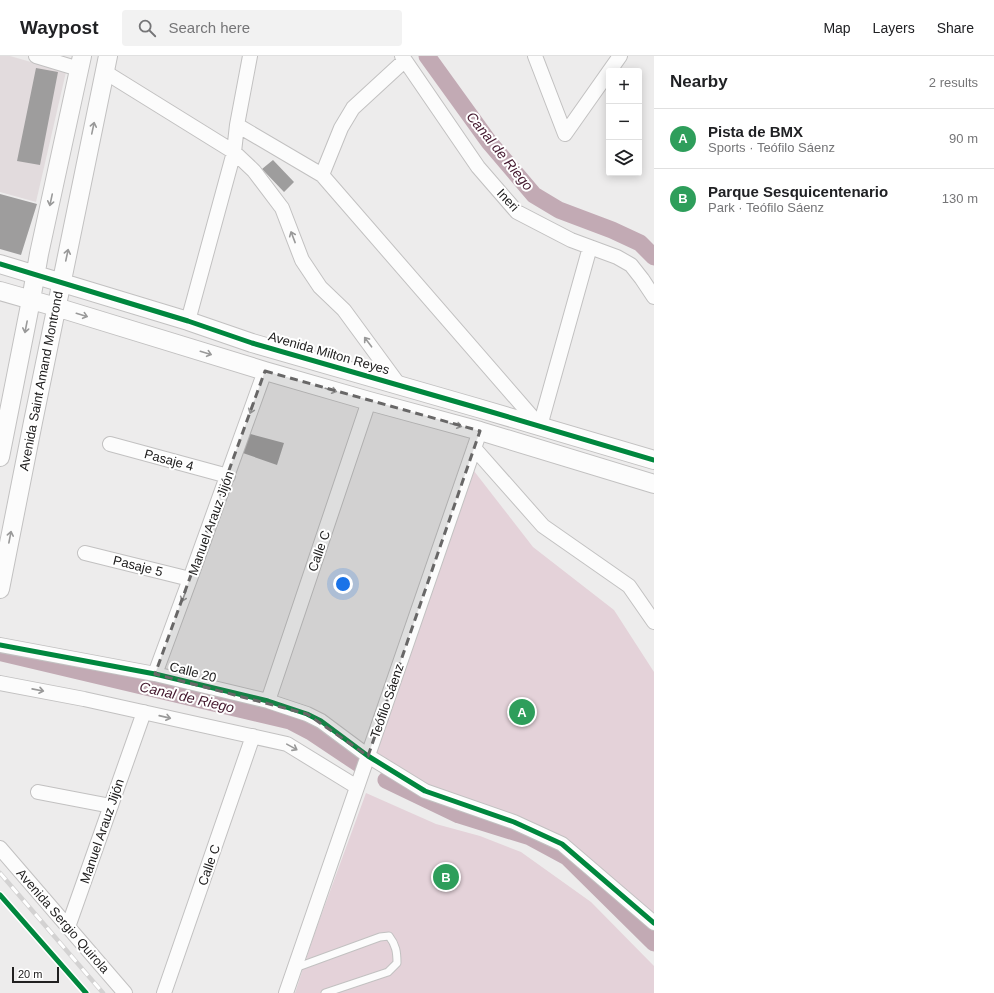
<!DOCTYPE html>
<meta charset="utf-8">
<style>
body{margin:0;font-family:Arial,sans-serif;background:#f2f2f2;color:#202124}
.controls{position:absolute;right:12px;top:12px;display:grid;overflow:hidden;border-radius:4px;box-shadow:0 2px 10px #0003}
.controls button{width:36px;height:36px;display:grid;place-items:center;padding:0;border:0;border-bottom:1px solid #e0e0e0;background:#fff;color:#202124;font:20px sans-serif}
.scale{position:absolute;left:12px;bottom:10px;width:47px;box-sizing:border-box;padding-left:4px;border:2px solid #212020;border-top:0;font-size:11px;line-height:14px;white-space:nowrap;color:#212020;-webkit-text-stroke:3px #fff;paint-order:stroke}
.you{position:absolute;left:343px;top:528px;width:14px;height:14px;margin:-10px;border:3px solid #fff;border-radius:50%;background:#1a73e8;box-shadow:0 0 0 6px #1a73e833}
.badge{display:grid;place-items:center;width:26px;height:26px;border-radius:50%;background:#2563eb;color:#fff;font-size:13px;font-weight:700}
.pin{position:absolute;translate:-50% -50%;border:2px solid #fff;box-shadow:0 1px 4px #0006}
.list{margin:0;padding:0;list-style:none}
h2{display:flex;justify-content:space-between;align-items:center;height:52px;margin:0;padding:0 16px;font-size:17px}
h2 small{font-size:13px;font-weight:400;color:#757577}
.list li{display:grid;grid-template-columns:26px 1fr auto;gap:12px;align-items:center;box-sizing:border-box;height:60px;padding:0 16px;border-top:1px solid #e0e0e0}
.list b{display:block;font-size:15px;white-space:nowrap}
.list p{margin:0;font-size:13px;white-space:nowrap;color:#757577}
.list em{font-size:13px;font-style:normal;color:#757577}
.icon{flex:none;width:22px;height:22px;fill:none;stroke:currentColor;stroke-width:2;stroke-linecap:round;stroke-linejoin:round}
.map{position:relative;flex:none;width:654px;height:937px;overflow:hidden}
header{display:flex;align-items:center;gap:24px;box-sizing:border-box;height:56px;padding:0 20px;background:#fff;border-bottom:1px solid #e0e0e0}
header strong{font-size:19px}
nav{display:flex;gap:22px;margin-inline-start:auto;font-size:14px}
.search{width:280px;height:36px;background:#f2f2f2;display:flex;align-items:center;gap:10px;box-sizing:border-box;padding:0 14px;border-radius:4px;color:#757577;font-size:15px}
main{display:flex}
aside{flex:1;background:#fff}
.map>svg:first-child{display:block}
.built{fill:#e2dbdd}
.green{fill:#e4d2d9}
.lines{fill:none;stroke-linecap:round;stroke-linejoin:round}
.canal{stroke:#c2aab4;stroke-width:17}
.building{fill:#9e9d9d}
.service-casing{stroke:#c2c1c1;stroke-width:9}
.minor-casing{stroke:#c2c1c1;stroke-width:16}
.tertiary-casing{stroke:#c2c1c1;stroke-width:20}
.service{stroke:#fcfcfc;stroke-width:7}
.minor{stroke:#fcfcfc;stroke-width:14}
.tertiary{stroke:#fcfcfc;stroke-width:18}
.rail-casing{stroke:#d3d2d2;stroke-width:4.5}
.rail{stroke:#fff;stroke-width:3;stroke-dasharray:9;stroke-linecap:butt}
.cycleway-casing{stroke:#fff;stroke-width:8}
.cycleway{stroke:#00873e;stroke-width:5}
.oneway{stroke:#999}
.marked{fill:#686767;fill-opacity:0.2;stroke:#686767;stroke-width:3;stroke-dasharray:8 5;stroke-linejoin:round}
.labels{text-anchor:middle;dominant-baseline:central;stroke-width:4;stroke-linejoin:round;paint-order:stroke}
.street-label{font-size:13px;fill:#212020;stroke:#fff}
.water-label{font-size:14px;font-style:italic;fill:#44182e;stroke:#fff}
</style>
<header>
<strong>Waypost</strong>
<div class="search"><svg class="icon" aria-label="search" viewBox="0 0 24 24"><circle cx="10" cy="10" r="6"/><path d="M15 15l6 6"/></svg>Search here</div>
<nav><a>Map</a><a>Layers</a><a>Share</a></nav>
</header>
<main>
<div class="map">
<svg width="654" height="937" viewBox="0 0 654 937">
<rect width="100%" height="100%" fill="#edecec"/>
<path class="built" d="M0,0H10L66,16L36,146L0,136Z"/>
<path class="green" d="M474,415L533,491L614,554L654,616V860L567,786L428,729L376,697Z
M366,737L436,768L480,780L521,796L591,846L654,910V937H295L314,879Z"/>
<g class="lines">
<path class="canal" d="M427,0L489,86L534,139L559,154L612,174L640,187L654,201
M2,597L290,665L311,676L362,710
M386,724L459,759L530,781L567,801L654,887"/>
</g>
<path class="building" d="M36,12L58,16L40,109L17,105Z
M273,104L294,126L284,136L262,113Z
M0,138L37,148L21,199L0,193Z
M247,377L284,387L277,409L240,396Z"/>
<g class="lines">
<g class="service-casing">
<path id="service" d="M295,912L380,881L389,880C396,889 397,896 397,907L388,916L325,937"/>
</g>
<g class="minor-casing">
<path id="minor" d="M36,0L79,13
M402,0L478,111L517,156L571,184L617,201L631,209L642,223L654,241
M535,0L565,78
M105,16L234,96L254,115L282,152L302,204L320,231L344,254L399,329
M237,69L322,119L540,370
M565,78L620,0
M322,119L341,72L353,52L404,5
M188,265L234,96L237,69L250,0
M540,370L590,191
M110,388L228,420
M474,392L543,470L629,530L654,566
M85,497L190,523
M0,589L155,618L268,645L307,658L321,665L368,700L425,735L514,766L562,788L654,867
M155,618L190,523L265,315
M0,627L84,643L287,688L357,731
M268,645L369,345
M38,736L111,750
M0,792L125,937
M68,871L144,656
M164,937L253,680
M286,937L480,375"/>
</g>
<g class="tertiary-casing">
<path id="tertiary" d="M0,208L188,265L252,287L478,352L654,404
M0,235L56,251L265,315L369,345L480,375L654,428
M0,401L31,244L39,198L82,0
M0,533L33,366L108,0"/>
</g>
<use href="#service" class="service"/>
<use href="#minor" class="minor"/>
<use href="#tertiary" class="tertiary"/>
<g class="rail-casing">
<path id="rail" d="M0,817L103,937"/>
</g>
<use href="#rail" class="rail"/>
<g class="cycleway-casing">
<path id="cycleway" d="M0,208L188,265L252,287L478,352L654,404
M0,589L155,618L268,645L307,658L321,665L368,700L425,735L514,766L562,788L654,867
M0,839L86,937"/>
</g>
<use href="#cycleway" class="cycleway"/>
</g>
<defs><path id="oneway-shaft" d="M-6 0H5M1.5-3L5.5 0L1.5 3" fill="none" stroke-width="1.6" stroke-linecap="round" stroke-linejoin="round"/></defs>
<g class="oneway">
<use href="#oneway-shaft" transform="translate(93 72) rotate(-78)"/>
<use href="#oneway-shaft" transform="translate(51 144) rotate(102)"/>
<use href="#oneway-shaft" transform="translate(293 181) rotate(-111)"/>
<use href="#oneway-shaft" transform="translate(67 199) rotate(-78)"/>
<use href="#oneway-shaft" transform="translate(82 259) rotate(17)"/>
<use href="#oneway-shaft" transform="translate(26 271) rotate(101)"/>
<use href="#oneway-shaft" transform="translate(368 286) rotate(-127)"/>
<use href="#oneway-shaft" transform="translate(206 297) rotate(17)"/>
<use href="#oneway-shaft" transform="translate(331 334) rotate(16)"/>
<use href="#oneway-shaft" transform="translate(252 352) rotate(110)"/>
<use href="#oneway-shaft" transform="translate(456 369) rotate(15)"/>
<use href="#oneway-shaft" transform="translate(10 481) rotate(-79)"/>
<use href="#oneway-shaft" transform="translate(184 540) rotate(111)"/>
<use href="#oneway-shaft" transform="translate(38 634) rotate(11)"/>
<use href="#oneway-shaft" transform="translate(165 661) rotate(13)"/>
<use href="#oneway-shaft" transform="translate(292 691) rotate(29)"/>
</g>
<path class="marked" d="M265,315L480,375L368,700L307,658L155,618Z"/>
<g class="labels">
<g class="street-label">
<text transform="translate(508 144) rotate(47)">Ineri</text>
<text transform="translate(329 297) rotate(16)">Avenida Milton Reyes</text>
<text transform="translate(41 325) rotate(-79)">Avenida Saint Amand Montrond</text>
<text transform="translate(169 404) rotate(15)">Pasaje 4</text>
<text transform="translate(211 467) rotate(-70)">Manuel Arauz Jijón</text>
<text transform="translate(319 495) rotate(-71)">Calle C</text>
<text transform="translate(138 510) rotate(14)">Pasaje 5</text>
<text transform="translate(193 616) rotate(14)">Calle 20</text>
<text transform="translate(387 645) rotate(-71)">Teófilo Sáenz</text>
<text transform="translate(102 775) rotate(-71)">Manuel Arauz Jijón</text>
<text transform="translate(209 809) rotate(-71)">Calle C</text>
<text transform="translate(63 865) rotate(49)">Avenida Sergio Quirola</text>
</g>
<g class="water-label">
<text transform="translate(500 95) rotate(51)">Canal de Riego</text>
<text transform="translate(187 641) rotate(13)">Canal de Riego</text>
</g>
</g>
</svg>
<div class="controls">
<button>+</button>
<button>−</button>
<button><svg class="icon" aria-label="layers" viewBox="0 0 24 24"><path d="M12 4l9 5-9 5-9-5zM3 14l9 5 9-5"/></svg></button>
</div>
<div class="scale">20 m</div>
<div class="you"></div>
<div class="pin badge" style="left:522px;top:656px;background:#2e9e5b">A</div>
<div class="pin badge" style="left:446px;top:821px;background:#2e9e5b">B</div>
</div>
<aside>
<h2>Nearby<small>2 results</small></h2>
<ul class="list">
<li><span class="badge" style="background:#2e9e5b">A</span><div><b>Pista de BMX</b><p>Sports · Teófilo Sáenz</p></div><em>90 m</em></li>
<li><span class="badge" style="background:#2e9e5b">B</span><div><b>Parque Sesquicentenario</b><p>Park · Teófilo Sáenz</p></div><em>130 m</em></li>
</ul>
</aside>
</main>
